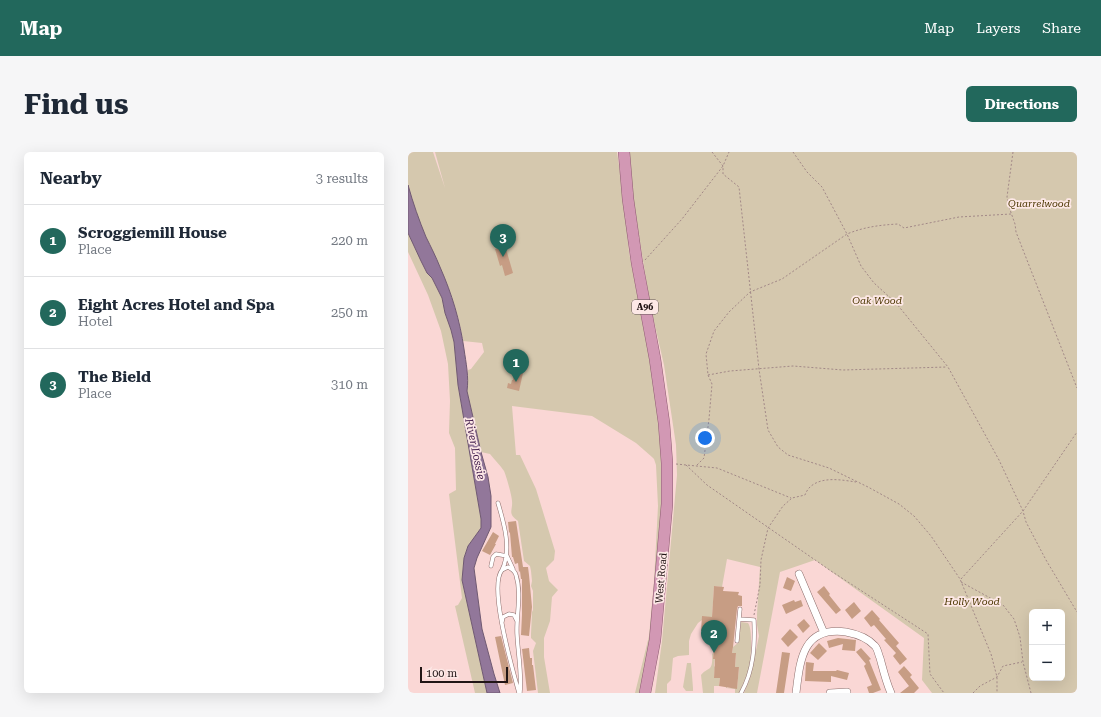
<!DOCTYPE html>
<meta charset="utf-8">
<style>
body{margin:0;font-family:"Roboto Serif",serif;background:#f6f6f7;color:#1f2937}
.controls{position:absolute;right:12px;bottom:12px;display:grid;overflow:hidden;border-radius:6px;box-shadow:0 4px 16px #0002}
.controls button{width:36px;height:36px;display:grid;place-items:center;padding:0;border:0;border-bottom:1px solid #e0e1e3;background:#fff;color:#1f2937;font:20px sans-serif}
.scale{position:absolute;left:12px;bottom:10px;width:88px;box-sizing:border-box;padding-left:4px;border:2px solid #211515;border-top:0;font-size:11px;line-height:14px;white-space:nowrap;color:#211515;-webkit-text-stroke:3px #fde8e6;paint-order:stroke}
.you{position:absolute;left:297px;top:286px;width:14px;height:14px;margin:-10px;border:3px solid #fff;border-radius:50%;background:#1a73e8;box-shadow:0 0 0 6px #1a73e833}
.badge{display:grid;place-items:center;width:26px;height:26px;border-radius:50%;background:#22685c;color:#fff;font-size:13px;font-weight:700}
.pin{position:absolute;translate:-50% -33px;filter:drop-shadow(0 1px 2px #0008)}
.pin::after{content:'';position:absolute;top:21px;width:14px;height:12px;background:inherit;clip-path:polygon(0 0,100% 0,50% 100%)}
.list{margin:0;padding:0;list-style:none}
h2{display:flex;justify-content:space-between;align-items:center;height:52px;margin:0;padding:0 16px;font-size:17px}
h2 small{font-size:13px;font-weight:400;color:#747a83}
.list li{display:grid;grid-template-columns:26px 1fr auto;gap:12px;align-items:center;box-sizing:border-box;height:72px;padding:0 16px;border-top:1px solid #e0e1e3}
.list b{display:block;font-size:15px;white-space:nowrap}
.list p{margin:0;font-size:13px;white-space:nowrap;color:#747a83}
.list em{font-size:13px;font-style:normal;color:#747a83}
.map{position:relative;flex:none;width:669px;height:541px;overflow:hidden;border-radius:6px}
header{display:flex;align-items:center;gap:24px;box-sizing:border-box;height:56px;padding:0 20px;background:#22685c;color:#fff}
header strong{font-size:19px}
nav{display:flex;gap:22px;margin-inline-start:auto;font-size:14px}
.intro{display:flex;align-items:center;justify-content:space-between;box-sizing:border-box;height:96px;padding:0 24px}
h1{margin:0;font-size:28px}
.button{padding:10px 18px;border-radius:6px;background:#22685c;color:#fff;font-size:14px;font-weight:700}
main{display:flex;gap:24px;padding:0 24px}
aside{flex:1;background:#fff;border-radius:6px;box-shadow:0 4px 16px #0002}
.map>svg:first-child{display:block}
.green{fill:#d5c8ae;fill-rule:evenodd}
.water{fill:#92779a;stroke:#705a72}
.building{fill:#c79d84}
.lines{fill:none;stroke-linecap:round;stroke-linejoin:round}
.service-casing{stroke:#8d6e6c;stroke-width:4.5}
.minor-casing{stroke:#8d6e6c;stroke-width:8}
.trunk-casing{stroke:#8d5a70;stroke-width:12}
.path{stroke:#a28887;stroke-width:1;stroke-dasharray:2 2;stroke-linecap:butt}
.service{stroke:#fff;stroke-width:3.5}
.minor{stroke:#fff;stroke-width:7}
.trunk{stroke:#d298b4;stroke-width:11}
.labels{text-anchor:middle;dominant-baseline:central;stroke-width:3.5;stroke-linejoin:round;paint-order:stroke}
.shield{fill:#fde8e6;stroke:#635454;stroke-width:1}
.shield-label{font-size:9px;font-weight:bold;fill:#211515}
.park-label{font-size:10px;font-style:italic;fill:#4b3600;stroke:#fde8e6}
.street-label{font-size:10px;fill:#211515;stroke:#fde8e6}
.water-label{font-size:11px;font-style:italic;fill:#441f4e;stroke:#fde8e6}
</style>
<header>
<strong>Map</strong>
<nav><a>Map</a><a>Layers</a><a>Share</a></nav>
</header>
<div class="intro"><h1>Find us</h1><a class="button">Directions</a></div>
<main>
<aside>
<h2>Nearby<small>3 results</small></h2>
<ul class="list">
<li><span class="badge">1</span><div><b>Scroggiemill House</b><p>Place</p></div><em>220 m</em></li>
<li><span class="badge">2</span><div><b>Eight Acres Hotel and Spa</b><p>Hotel</p></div><em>250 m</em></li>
<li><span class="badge">3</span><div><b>The Bield</b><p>Place</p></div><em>310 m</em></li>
</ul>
</aside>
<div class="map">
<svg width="669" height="541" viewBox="0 0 669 541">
<rect width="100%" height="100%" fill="#fad7d5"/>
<path class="green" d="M0,0H25L37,36L27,0H209L216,47L221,100L242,208L251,271L256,333L244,485L234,541H227L241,484L246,430L250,354L248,313L246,307L244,305L228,291L184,264L104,254L108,303H112L128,337L147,399L146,408L138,416L141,429L150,438L144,445L142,469L136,486V505L142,541H130L125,499L128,491L123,486V482L124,460L125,458V439L123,434L124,429L123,419L122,414L116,409L110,369C99,361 105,359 104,349C104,344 98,323 96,319C92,313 86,307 82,302L73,300L59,239L60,230V218L63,217L76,200L74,191L55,189L51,168L41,137L32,116L8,64L0,33Z
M220,0H669V541H524L514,528L516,486L407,408L372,420L349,541H336L342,526L351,484L349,473V462L352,415L319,407L314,435L306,434L304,466L294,468L290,471L283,482L281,489V503L270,504L265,506L263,528L259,532V541H247L254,489L269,323L268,293L256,213L242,152L225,46ZM624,460H654V526H624Z
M0,81L13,109L19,121L24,126L34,146L37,161L43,178L46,190L50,233L73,367V376L60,394L56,406L54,428L79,541H67L47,454L50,453L54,446L41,342L48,338L47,296L41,281L42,249L40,212L33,179L20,143L0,100Z
M333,470L340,471C345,477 343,507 341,516C339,524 335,532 332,540L331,541H327V537L318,536V533H319V536H329L331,515H327L328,502L324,501L325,495L331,490Z
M305,501V507H307L306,514L307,515L306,526H312L311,534H306V541H295L293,523C296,519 298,519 302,516C305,513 304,506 304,502Z
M279,511H283L285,536V539H278L275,535Z"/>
<path class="water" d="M0,33C5,51 11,68 18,85C23,95 28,105 32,115C44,142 52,169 56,197C58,211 61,225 59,239L73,300L80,325L83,344V375L69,406L66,416L74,477L86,522L92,541H79L54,428L56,406L60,394L73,376V367L50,233L46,190L43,178L37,161L34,146L24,126L19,121L13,109L0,81Z"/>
<path class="building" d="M96,90L105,121L97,124L94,113L92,114L87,97L92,96L91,92Z
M107,213L112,214L111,220L115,221L111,239L99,236L100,231L103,232L104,228H105Z
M108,369L115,415H120L121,423L124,455L121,484L113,483L114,463V427H113L112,419L111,420L110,411L107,412L105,405H104L102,381L101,380L100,370Z
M85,380L91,384L87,392H88L82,403L74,399Z
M379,425L387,429L383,439L375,436Z
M306,434L316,435L315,439L331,440L330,443L334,444V454H330L329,457L325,495L324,501H328L327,515H331L329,537L311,534L312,526H306L307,507H305L307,480L293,479L294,464L304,465Z
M416,434L422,442L421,443L433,458L428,462L409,440Z
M386,448L387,450L393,448L395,454L378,462L374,453Z
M446,450L453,459L444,467L437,458Z
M464,458L472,467L471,468L491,491L488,494L499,507L492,513L485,504L488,501L476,488L478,487L466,473L463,475L456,466Z
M396,467L402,474L395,481L389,473Z
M382,477L390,485L380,495L373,487Z
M93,484L105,531L97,533L87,485Z
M430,486L448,488L447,499L434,498L435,492L421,496L419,489Z
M411,491L419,499L410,508L402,501Z
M121,496L122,506H124V513H125L128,538L119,539L114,497Z
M453,496L463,507L461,508L473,538L465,541H461L459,535L464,533L456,514L458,512L448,500Z
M374,500L382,501L376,541H368Z
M398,510L406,511L405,519H428L429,518L441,521L439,528L423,524V530L397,529Z
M496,514L504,523L502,525L511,536L506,541H492L501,534L490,520Z"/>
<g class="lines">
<g class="service-casing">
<path id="service" d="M90,351C96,371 104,398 94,418
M83,414L85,405L88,402L99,404L105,417
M331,467L332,457
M94,470L95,465L101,462L106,463L109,469
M329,489L331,467L346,468C347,493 346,518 333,541
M111,541C105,519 80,435 94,418C96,417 98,416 100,415C104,417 107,419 108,423C114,442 108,463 109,482C110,502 114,521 112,541"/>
</g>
<g class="minor-casing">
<path id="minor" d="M391,422L416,481
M388,541C392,509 394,474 438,480C449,482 459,485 467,494C470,497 470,502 472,506C475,517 478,530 483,541
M422,541L439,540"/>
</g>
<g class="trunk-casing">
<path id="trunk" d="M216,0L220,47L229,111L247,207L256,271L259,311V352L247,488L237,541"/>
</g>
<path class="path" d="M304,0L315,14V22L331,35L351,217L360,278L370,295L380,303L421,316L460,335L491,352L506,364L523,384L552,427L583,502L589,525V541
M385,0L399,20L414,35L439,82L453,114L466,131L488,151L540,215L591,308L615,359L618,370L638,408L669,460
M605,0L599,45L601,55L607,72L608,80L669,236
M237,108L274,67L315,14L321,0
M300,223L322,219L385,214L435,218L539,215
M268,312L309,316L383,346
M278,313L299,333L423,419L520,482L522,522L536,541
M289,313L296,306L301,267L304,232L300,223L298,202L306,179L321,160L342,140L374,127L439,82C456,75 472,73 490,72L496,76L551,65L603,62
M553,427L615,359L669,280
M553,430L595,453L606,467L612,485L615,510L623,541
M346,463L352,433L353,408L360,376L375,354L384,346L397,343C398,340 400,337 402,335C414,324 434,328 448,330
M565,541L572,534L589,525L595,514L614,510"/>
<use href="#service" class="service"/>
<use href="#minor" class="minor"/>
<use href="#trunk" class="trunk"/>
</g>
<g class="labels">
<rect class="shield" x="224" y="148" width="26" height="14" rx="3"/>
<g class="shield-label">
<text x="237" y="155">A96</text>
</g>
<g class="park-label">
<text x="631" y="51">Quarrelwood</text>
<text x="469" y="148">Oak Wood</text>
<text x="564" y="449">Holly Wood</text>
</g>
<g class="street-label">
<text transform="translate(253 426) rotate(-85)">West Road</text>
</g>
<g class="water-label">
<text transform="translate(67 297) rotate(78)">River Lossie</text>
</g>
</g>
</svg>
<div class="controls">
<button>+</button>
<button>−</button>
</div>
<div class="scale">100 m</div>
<div class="you"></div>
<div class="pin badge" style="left:108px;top:230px">1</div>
<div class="pin badge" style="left:306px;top:501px">2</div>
<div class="pin badge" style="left:95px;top:105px">3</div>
</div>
</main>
